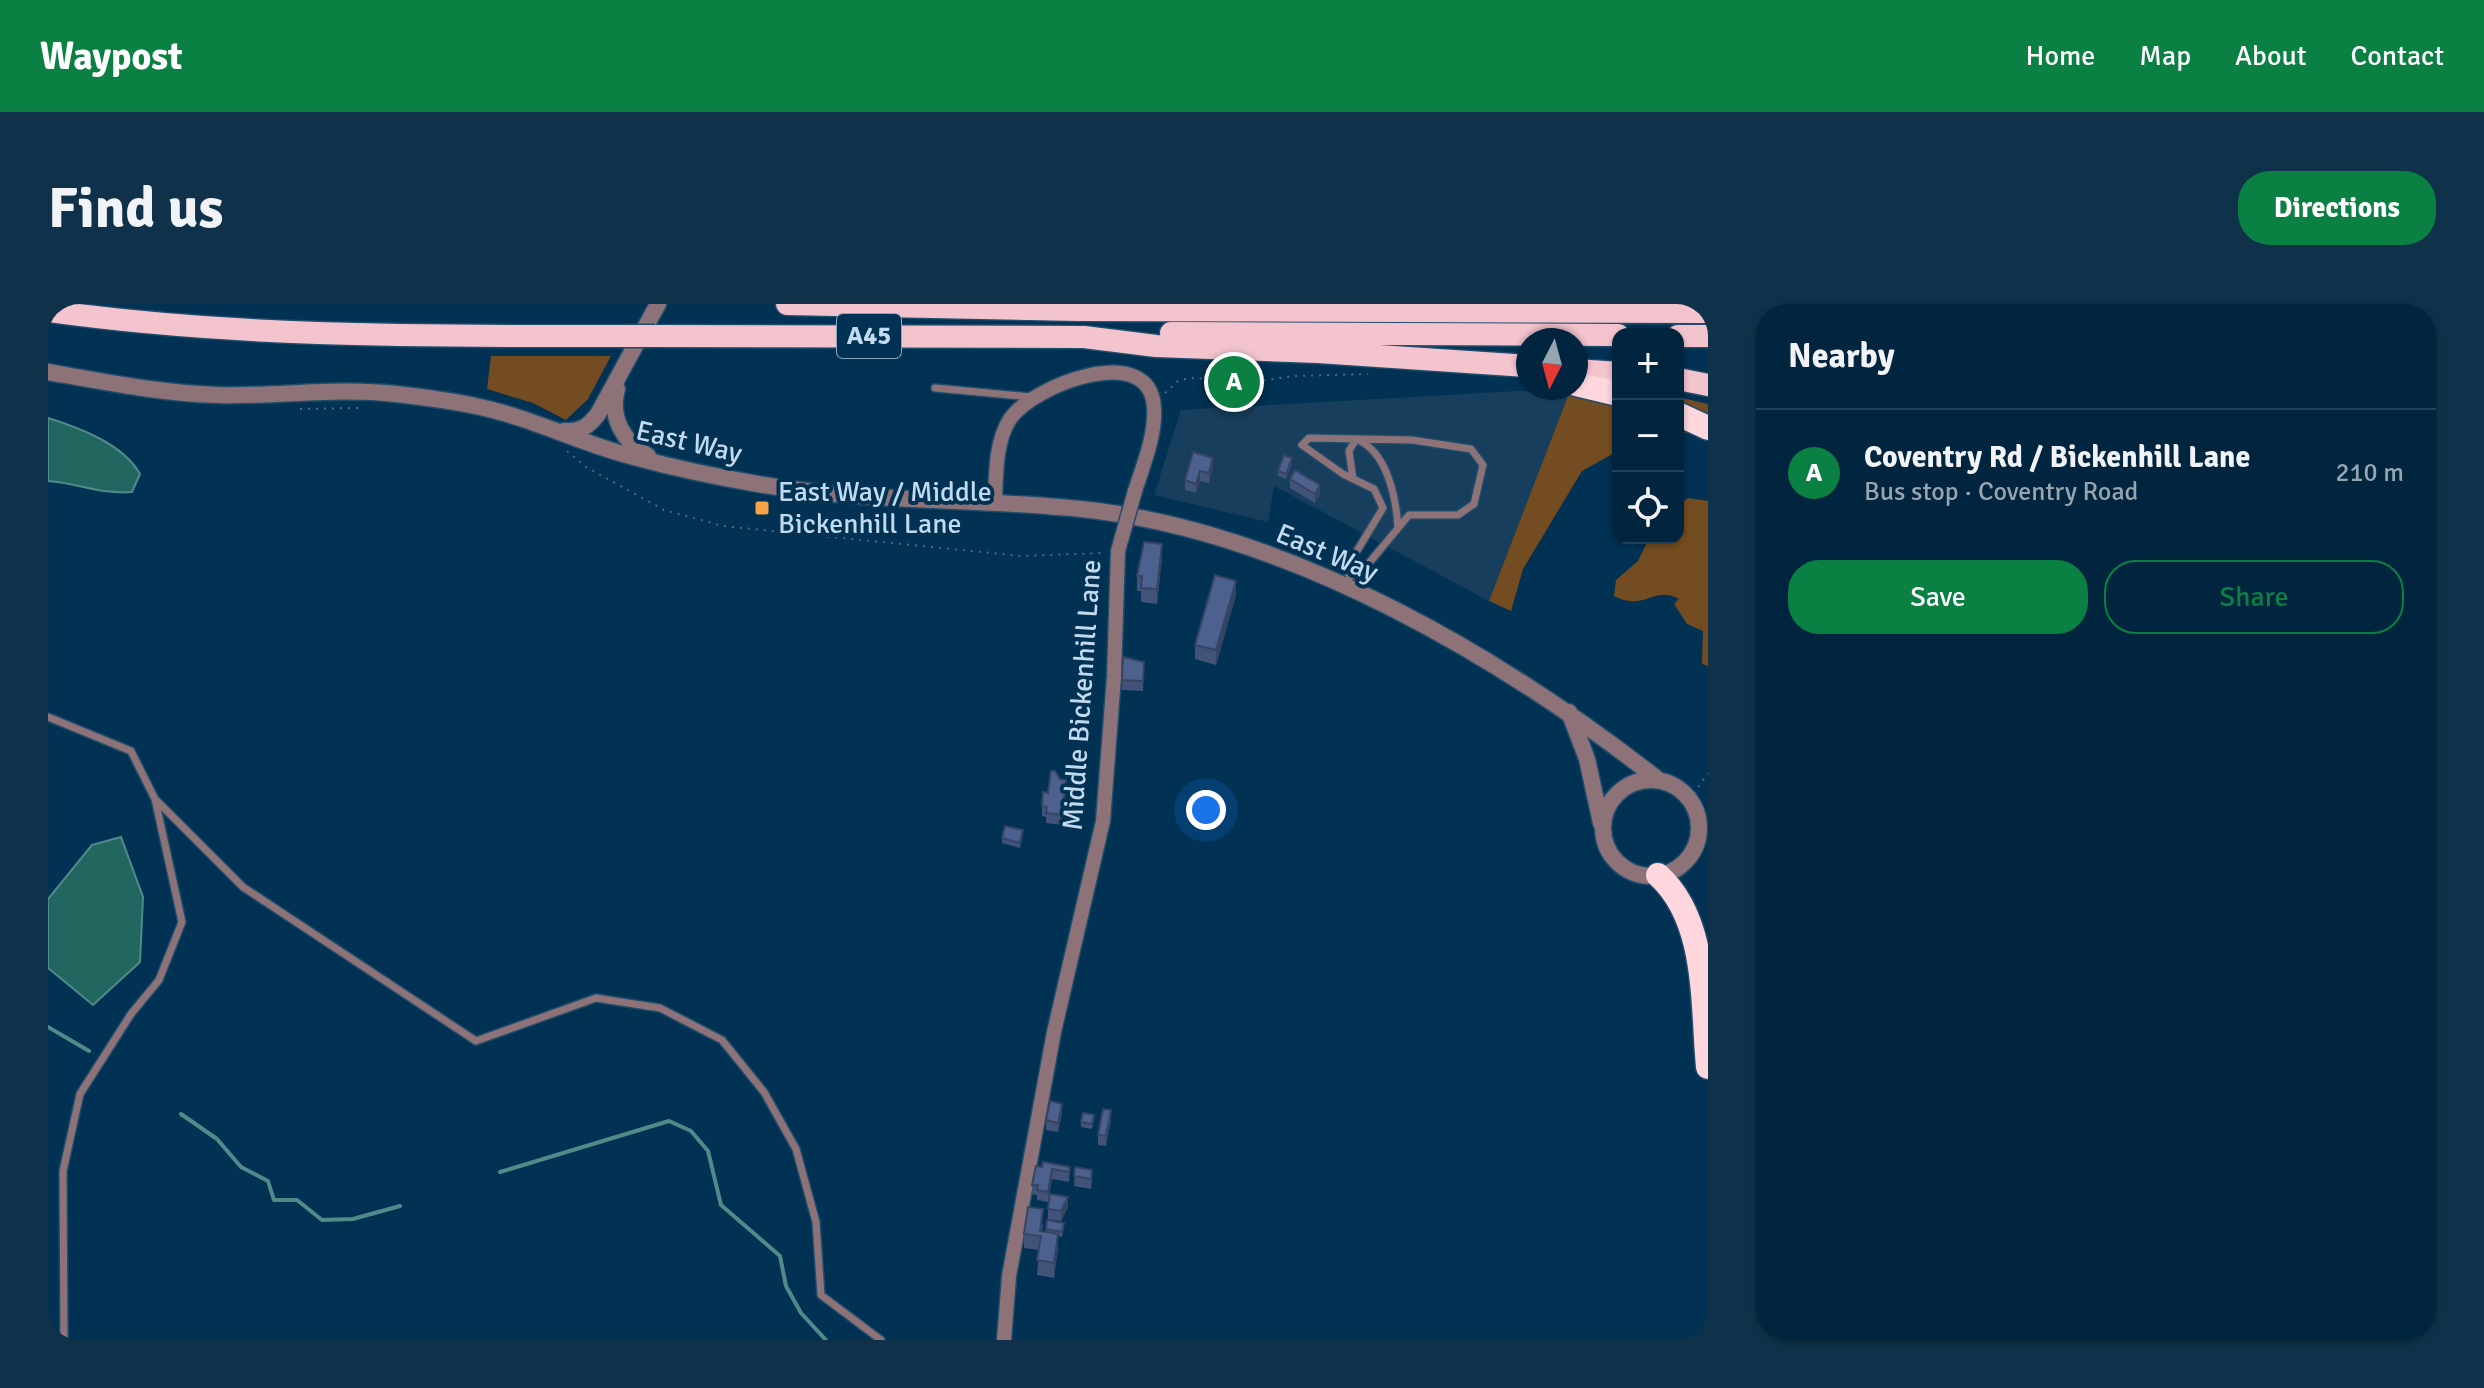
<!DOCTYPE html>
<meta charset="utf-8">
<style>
body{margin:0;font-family:Signika,sans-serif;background:#0f3149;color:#f1f3f6}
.controls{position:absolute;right:24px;top:24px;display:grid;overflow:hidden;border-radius:16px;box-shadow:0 2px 6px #0004}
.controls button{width:72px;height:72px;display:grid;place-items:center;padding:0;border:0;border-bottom:2px solid #234258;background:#01253e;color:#f1f3f6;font:40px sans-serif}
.compass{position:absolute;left:1468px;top:24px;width:72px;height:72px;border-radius:50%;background:#01253e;box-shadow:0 2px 6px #0004;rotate:186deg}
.you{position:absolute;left:1158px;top:506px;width:28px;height:28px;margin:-20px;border:6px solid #fff;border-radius:50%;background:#1a73e8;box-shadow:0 0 0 12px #1a73e833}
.badge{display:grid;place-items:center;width:52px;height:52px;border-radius:50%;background:#0b8043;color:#fff;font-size:26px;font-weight:700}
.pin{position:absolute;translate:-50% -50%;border:4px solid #fff;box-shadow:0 2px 8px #0006}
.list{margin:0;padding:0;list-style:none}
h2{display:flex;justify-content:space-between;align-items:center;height:104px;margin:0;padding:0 32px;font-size:34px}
h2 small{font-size:26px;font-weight:400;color:#96a5b0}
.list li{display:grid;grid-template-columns:52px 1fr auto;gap:24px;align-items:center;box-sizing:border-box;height:128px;padding:0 32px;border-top:2px solid #234258}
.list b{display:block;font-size:30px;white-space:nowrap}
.list p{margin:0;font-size:26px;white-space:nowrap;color:#96a5b0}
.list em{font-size:26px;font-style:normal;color:#96a5b0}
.actions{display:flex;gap:16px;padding:24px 32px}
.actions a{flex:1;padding:18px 0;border:2px solid #0b8043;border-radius:32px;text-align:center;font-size:28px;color:#0b8043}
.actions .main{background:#0b8043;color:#fff}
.icon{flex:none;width:44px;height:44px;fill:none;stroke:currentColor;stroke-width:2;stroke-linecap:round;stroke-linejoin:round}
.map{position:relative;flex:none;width:1660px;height:1036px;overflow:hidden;border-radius:32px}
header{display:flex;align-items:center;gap:48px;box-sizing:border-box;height:112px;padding:0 40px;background:#0b8043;color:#fff}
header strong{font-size:38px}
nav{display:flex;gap:44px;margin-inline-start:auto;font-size:28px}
.intro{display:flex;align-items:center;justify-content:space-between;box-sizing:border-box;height:192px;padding:0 48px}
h1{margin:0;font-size:56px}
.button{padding:20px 36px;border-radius:32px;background:#0b8043;color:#fff;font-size:28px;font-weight:700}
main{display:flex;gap:48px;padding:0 48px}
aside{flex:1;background:#01253e;border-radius:32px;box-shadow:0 2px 6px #0004}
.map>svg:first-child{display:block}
.built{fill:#173e5c}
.green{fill:#734c21}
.water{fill:#216760;stroke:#518a8b;stroke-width:2}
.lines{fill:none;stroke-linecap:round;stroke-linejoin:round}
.stream{stroke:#518a8b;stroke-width:4}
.service-casing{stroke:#204c6c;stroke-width:10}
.minor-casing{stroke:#204c6c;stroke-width:17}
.tertiary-casing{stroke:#204c6c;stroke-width:19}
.trunk-casing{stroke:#204c6c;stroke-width:25}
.motorway-casing{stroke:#204c6c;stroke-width:27}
.path{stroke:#466d8b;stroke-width:2;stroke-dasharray:2 6;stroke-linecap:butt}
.service{stroke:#8d7277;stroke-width:7}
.minor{stroke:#8d7277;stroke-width:14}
.tertiary{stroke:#8d7277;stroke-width:16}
.trunk{stroke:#f4c4ce;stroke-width:22}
.motorway{stroke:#fed6dd;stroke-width:24}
.minor-bridge-casing{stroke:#204c6c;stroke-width:17;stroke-linecap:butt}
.trunk-bridge-casing{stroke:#204c6c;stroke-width:25;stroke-linecap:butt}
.minor-bridge{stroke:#8d7277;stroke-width:14}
.trunk-bridge{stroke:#f4c4ce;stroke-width:22}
.wall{fill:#42537a}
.shaded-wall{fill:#364463}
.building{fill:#4d618e;stroke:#364463;stroke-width:2}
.poi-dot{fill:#f5a346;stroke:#013153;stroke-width:3}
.labels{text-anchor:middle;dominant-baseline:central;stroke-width:8;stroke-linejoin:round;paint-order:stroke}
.shield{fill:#013153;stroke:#88a7c0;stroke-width:2}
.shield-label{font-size:26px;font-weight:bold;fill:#c2daef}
.street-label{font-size:28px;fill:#c2daef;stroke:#013153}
.poi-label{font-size:28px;fill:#c2daef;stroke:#013153;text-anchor:start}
</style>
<header>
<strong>Waypost</strong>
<nav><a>Home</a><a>Map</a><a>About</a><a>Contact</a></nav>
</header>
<div class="intro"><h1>Find us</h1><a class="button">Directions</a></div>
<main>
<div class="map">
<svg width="1660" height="1036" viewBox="0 0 1660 1036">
<rect width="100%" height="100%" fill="#013153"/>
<path class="built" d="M1523,84L1441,297L1226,182L1220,218L1106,191L1133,106Z"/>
<path class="green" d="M443,52H563L540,95L518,116L485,99L439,85Z
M1523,84L1570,85V147L1534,167L1475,265L1463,307L1441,297Z
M1630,93L1660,100V128L1630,129Z
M1640,194L1660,197V362L1654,360L1655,327L1639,320L1626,300L1631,295C1607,281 1596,308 1566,292L1568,276L1590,257L1601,234H1630V202Z"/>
<path class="water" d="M0,114C32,124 75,140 92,170L84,188C55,191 29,179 0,177Z
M73,533L95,593L92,658L45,701L0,664V595L44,541Z"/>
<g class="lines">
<path class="stream" d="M0,723L41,747
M133,810L169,835L193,863L220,877L226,896H249L274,916L305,915L352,902
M452,868L621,817L643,827L660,847L673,901L732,952L738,982L753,1009L778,1036"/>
<g class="service-casing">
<path id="service" d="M887,84L983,93
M1305,175L1301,147L1308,135C1339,147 1348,193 1350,224
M1298,281L1302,273L1316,265L1361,211H1410L1426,200L1435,161L1423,145L1364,136L1261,134L1254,141L1295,170L1326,185L1335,204L1298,265L1302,273
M0,413L83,447L107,495L134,618L111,676L83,710L32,790L15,867L16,1036
M107,495L195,583L428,737L548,694L612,704L674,736L716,788L748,845L768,918L773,991L833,1036"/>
</g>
<g class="minor-casing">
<path id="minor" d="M947,198C948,172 947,138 962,115C985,81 1103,36 1106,104C1108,130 1095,162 1087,187
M956,1036L961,972L1006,728L1055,517L1066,373L1070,247"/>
</g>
<g class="tertiary-casing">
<path id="tertiary" d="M0,68C56,78 112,89 169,91C228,93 289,83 348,90C375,93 405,97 432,103C484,114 534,140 586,153C626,164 669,173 710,180C822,200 937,193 1050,207C1250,233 1456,355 1612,477
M569,85C561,114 576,138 600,152
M516,127C532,128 540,123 550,110L610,0
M1521,408L1539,455L1553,519
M1555 524a48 48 0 1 1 96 0a48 48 0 1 1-96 0Z"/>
</g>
<g class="trunk-casing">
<path id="trunk" d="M739,0L1031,6L1045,2
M1031,6L1660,8
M0,7C194,34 382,32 577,32
M1123,29L1570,31
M607,32L1036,33L1108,42L1270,48L1480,62
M1630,32H1660
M1528,66L1570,69
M1630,75L1660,81"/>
</g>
<g class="motorway-casing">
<path id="motorway" d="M1528,80L1570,90
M1630,110L1660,124
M1610,571C1660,616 1654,699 1660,763"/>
</g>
<path class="path" d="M1117,89L1131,76L1146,74L1205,78L1246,72L1320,70
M252,105L310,104
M519,147L538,163L616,206L675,222L974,252L1055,249
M1641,496L1660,469"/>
<use href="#service" class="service"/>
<use href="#minor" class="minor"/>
<use href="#tertiary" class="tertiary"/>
<use href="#trunk" class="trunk"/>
<use href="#motorway" class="motorway"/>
<g class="minor-bridge-casing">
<path id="minor-bridge" d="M1070,247L1087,187"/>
</g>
<g class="trunk-bridge-casing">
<path id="trunk-bridge" d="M577,32H607"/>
</g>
<use href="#minor-bridge" class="minor-bridge"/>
<use href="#trunk-bridge" class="trunk-bridge"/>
</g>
<path class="wall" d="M1145,148L1165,163L1161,179L1152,177L1148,189L1137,186V176Z
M1244,159L1238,175L1230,172V167Z
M1242,175L1272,191L1267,199L1242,184Z
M1114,254L1109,300L1093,298V287H1089V272Z
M1188,291L1168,361L1147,355V341Z
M1075,353L1096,358L1095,387L1074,386Z
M1018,486L1014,521L998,519V513L994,512V502L1000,489Z
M975,531L972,544L954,539V534Z
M1014,810L1010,828L998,826V816Z
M1046,816L1044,825L1033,823V818Z
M1063,816L1058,842L1050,841V831Z
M994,863H1022L1021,878L1004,875L1000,898L989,896V891L984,890V881Z
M1027,863L1044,876L1043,885L1026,882Z
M1020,903L1013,917L1000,915V905Z
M999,916L1016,924L1014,933L1010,932V944L1006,974L989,971L991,946L976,944V930L995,920L994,927L998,928Z"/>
<path class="shaded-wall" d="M1165,154V163L1161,179V169Z
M1152,167V177L1148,189V180Z
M1272,181V191L1267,199V190Z
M1114,240V254L1109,300V285Z
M1188,277V291L1168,361V346Z
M1014,800V810L1010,828V819Z
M1063,806V816L1058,842V832Z
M1004,865V875L1000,898V888Z
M1020,893V903L1013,917V907Z
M1010,930V944L1006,974V959Z"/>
<path class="building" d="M1145,148L1165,154L1161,169L1152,167L1148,180L1137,176Z
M1236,151L1244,154L1238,170L1230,167Z
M1247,166L1272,181L1267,190L1242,175Z
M1096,238L1114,240L1109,285L1093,284L1094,272H1089Z
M1167,271L1188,277L1168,346L1147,341Z
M1075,353L1096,358L1095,377L1074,376Z
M1003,467H1007L1012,475L1018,476L1014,511L998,509L999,503L994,502L995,488L1000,489Z
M957,522L975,526L972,539L954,534Z
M1002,797L1014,800L1010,819L998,816Z
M1055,805L1063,806L1058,832L1050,831Z
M1035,809L1046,811L1044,820L1033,818Z
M995,858L1022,863L1021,868L1004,865L1000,888L989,886L990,881H984L988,862L994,863Z
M1027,863L1044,866L1043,875L1026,872Z
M1002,890L1020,893L1013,907L1000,905Z
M980,903L995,905L992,927L1010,930L1006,959L989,956L993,932L976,930Z
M999,916L1016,919L1014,928L998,925Z"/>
<rect class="poi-dot" x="706" y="196" width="16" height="16" rx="4"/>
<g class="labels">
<rect class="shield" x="789" y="10" width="64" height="44" rx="6"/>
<g class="shield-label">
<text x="821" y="32">A45</text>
</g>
<g class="street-label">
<text transform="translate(641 138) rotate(13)">East Way</text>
<text transform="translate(1279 249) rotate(23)">East Way</text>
<text transform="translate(1034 391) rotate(-86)">Middle Bickenhill Lane</text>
</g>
<g class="poi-label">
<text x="730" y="188">East Way / Middle<tspan x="730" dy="32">Bickenhill Lane</tspan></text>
</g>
</g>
</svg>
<div class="controls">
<button>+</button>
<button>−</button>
<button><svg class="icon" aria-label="locate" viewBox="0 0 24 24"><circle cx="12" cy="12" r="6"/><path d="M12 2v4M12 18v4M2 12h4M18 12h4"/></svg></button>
</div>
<svg class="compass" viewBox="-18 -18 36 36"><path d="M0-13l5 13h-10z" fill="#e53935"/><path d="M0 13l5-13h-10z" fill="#96a5b0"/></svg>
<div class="you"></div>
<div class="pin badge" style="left:1186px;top:78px">A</div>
</div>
<aside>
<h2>Nearby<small></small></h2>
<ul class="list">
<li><span class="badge">A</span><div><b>Coventry Rd / Bickenhill Lane</b><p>Bus stop · Coventry Road</p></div><em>210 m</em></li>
</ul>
<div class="actions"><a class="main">Save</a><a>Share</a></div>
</aside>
</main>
